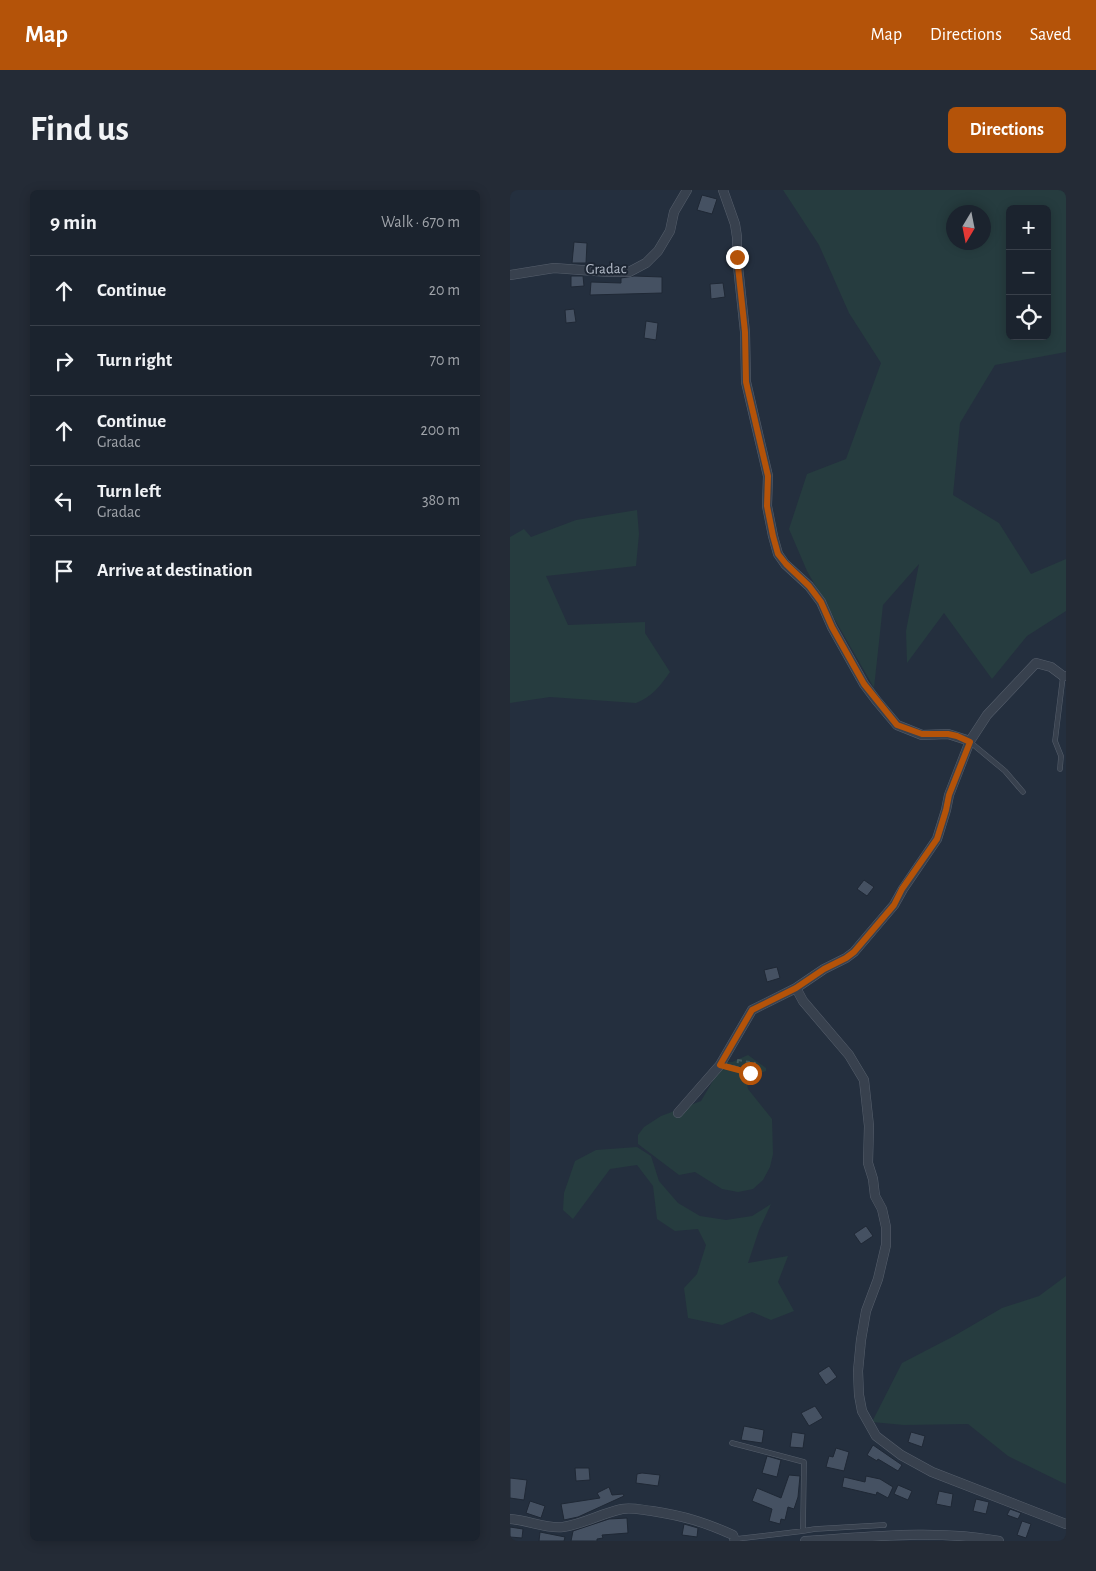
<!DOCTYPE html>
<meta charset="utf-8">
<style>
body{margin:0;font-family:"Alegreya Sans",sans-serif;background:#242b36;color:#f1f3f6}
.controls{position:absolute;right:15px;top:15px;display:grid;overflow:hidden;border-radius:8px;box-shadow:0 2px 12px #0003}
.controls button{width:45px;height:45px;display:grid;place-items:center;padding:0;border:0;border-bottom:1px solid #39404a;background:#1b232e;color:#f1f3f6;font:25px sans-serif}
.compass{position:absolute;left:436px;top:15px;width:45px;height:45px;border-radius:50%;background:#1b232e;box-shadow:0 2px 12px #0003;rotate:190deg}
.stop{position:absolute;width:15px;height:15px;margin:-11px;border:4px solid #b45309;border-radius:50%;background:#fff}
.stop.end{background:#b45309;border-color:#fff;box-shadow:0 1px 5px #0008}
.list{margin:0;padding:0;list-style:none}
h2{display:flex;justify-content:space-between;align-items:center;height:65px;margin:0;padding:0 20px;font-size:21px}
h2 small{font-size:16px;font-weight:400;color:#a0a4aa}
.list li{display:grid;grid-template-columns:32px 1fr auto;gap:15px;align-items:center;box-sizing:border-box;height:70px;padding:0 20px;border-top:1px solid #39404a}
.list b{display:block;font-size:19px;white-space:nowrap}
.list p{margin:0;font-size:16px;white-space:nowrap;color:#a0a4aa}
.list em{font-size:16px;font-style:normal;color:#a0a4aa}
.icon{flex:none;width:28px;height:28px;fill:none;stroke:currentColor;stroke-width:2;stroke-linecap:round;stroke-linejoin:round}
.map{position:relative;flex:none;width:556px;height:1351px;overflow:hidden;border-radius:8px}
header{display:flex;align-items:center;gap:30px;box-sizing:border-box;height:70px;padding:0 25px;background:#b45309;color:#fff}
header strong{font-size:24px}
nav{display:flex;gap:28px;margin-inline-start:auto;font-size:18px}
.intro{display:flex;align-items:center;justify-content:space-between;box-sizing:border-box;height:120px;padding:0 30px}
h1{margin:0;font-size:35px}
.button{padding:12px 22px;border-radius:8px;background:#b45309;color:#fff;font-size:18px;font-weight:700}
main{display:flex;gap:30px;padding:0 30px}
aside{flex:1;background:#1b232e;border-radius:8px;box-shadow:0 2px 12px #0003}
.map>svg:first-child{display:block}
.green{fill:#263c3f;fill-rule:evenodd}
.building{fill:#455162;stroke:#1f2835}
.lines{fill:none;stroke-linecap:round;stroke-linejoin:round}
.service-casing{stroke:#565f6c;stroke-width:5.5}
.minor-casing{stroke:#565f6c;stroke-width:10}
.path{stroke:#44595c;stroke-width:2;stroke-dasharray:4 4;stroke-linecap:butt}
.service{stroke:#38414e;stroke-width:4.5}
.minor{stroke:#38414e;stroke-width:9}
.route{stroke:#b45309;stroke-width:6}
.labels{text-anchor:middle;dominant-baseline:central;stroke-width:4;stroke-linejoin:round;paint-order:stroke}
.street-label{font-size:15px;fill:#b4bcc9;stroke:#1d2633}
</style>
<header>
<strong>Map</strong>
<nav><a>Map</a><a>Directions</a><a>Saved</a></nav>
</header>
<div class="intro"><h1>Find us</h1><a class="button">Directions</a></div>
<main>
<aside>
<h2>9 min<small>Walk · 670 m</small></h2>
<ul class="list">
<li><svg class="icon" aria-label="ahead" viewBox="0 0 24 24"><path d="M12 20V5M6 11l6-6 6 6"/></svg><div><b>Continue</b></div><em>20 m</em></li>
<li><svg class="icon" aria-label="right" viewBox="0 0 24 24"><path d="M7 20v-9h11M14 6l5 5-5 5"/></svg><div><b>Turn right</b></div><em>70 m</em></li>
<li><svg class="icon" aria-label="ahead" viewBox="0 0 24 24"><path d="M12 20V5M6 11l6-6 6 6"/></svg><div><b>Continue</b><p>Gradac</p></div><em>200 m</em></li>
<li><svg class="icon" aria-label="left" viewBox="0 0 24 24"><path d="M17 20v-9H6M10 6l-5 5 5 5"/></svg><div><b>Turn left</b><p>Gradac</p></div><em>380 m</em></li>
<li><svg class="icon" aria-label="arrive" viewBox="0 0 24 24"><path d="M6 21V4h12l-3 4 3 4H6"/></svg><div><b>Arrive at destination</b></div></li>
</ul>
</aside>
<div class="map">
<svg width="556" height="1351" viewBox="0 0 556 1351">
<rect width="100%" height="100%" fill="#242f3e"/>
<path class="green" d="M273,0H556V162L485,175L450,233L443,305L489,333L521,384L556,369V421L517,446L482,489L434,423L397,473L396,441L409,374L373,415L364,498L297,381L279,339L297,284L336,269L371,173L339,123L309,55ZM500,19H537V146H500ZM443,22H473V52H443Z
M127,320L129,344L126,376L36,386L58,435L135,432V443L160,482C150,496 142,507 126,513L40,507L0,513V347L14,339L21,347L66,330Z
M238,865L256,878V881L236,888L238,899L262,929L263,964L260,977L253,990L243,999L228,1002L212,999L185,982L169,985L128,954V945L134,937L151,926L191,911L214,872H222Z
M127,957L141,966L149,991L168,1013L190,1026L216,1030L242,1026L261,1014L249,1040L238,1073L278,1066L268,1092L284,1121L261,1130L242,1122L212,1135L178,1128L174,1098L187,1084L196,1055L188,1039L165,1041L147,1029L143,996L127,975L100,979L63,1029L53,1020L54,1003L65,971L86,960Z
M556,1086V1294L551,1292L498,1266L458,1234L394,1235L362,1232L392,1173L444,1146L492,1118L529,1106Z"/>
<path class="building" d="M192,5L207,9L202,24L187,20Z
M64,52L77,53L76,73H62Z
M61,86H73L74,96L61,97Z
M124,86L152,87V103L80,105L81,92L111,93V88Z
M213,93L215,107L201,109L200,94Z
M64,119L66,132L56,133L55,120Z
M136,131L148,133L146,150L134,148Z
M354,690L364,697L357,706L347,699Z
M267,777L270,788L257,792L254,780Z
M356,1036L363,1046L351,1054L344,1044Z
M319,1176L327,1187L316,1195L308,1183Z
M305,1216L313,1228L299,1236L291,1223Z
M234,1236L254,1240L252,1253L231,1250Z
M282,1242L295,1244L293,1258L280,1257Z
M401,1242L415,1246L412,1257L398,1252Z
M363,1255L392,1275L388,1281L368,1269L367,1271L357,1265Z
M326,1258L339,1262L334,1281L316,1277L319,1266L323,1267Z
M257,1266L271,1270L267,1287L252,1283Z
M65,1278H79L80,1290L66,1291Z
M132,1283L150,1285L148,1296L126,1293L127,1284Z
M279,1285L290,1286L288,1307L284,1319L278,1317L275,1330L271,1329L270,1334L259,1331L262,1319L242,1311L247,1298L271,1308Z
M356,1286L370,1289L383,1297L378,1308L367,1302L366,1305L332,1297L334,1287L355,1292Z
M0,1288L17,1290L14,1310L0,1308Z
M388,1295L402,1301L398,1310L384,1304Z
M99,1297L102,1305L113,1304L114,1306L68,1327L54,1330L51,1314L90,1308L87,1303Z
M429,1301L443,1304L441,1317L426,1314Z
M466,1309L479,1312L476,1324L463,1321Z
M20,1311L35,1316L31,1328L16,1323Z
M500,1319L511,1323L508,1329L497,1325Z
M117,1328L118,1343L92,1345L93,1348L87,1349V1351H61L63,1341L99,1329Z
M512,1331L521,1334L516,1348L507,1345Z
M174,1334L188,1338L187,1347L172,1345Z
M0,1337L13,1339L12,1348L0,1347Z
M30,1342L55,1347L54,1351H29Z"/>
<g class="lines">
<g class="service-casing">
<path id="service" d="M460,552L495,581L513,602
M550,579L551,566L545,551L553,486
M210,875L227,879
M222,1253L294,1272L293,1341L226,1349
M293,1341L305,1339L374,1335"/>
</g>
<g class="minor-casing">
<path id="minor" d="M213,0L225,34L227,47V67L235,142L236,192L258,286L257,316L263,346L268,364L275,374L299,396L311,412L322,437L354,494L366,510L387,535L412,545L438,544L460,551L439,605L436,620L427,649L393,699L384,715L344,762L336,768L314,779L286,798
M0,85L44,78L98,82H119L136,73L148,61L160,41L164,22L177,0
M460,551L477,525L526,473L541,477L553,486H556
M168,923L210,875L242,820L286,798L293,811L339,865L354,890L359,936L358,973L363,989L365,1006L372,1019L376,1037V1055L368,1089L356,1121L351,1150L348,1181L349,1205L352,1221L366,1246L391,1265L422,1282L556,1334
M0,1329C18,1330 35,1339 53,1337C74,1334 92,1323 112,1319C122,1317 132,1320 142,1321C174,1326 194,1332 223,1345L225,1351
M295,1351C358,1347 427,1339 489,1351"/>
</g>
<path class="path" d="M228,870L245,873L240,883L227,879Z"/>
<use href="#service" class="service"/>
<use href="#minor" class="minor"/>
</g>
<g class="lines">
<path class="route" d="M227,67L235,142L236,192L258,286L257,316L263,346L268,364L276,374L299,396L311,412L322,437L354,494L387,535L412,544H438L447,546L460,552L439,605L436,620L427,649L392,699L384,715L344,762L336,768L314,779L286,798L242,820L210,875L240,883"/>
</g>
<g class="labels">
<g class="street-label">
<text transform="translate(96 79) rotate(-1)">Gradac</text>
</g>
</g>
</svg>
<div class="controls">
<button>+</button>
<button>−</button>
<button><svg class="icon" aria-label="locate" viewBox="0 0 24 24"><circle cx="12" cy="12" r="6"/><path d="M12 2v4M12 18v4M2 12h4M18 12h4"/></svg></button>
</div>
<svg class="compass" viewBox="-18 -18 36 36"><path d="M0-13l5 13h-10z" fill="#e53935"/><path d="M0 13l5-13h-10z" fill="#a0a4aa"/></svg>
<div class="stop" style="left:240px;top:883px"></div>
<div class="stop end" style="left:227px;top:67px"></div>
</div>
</main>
